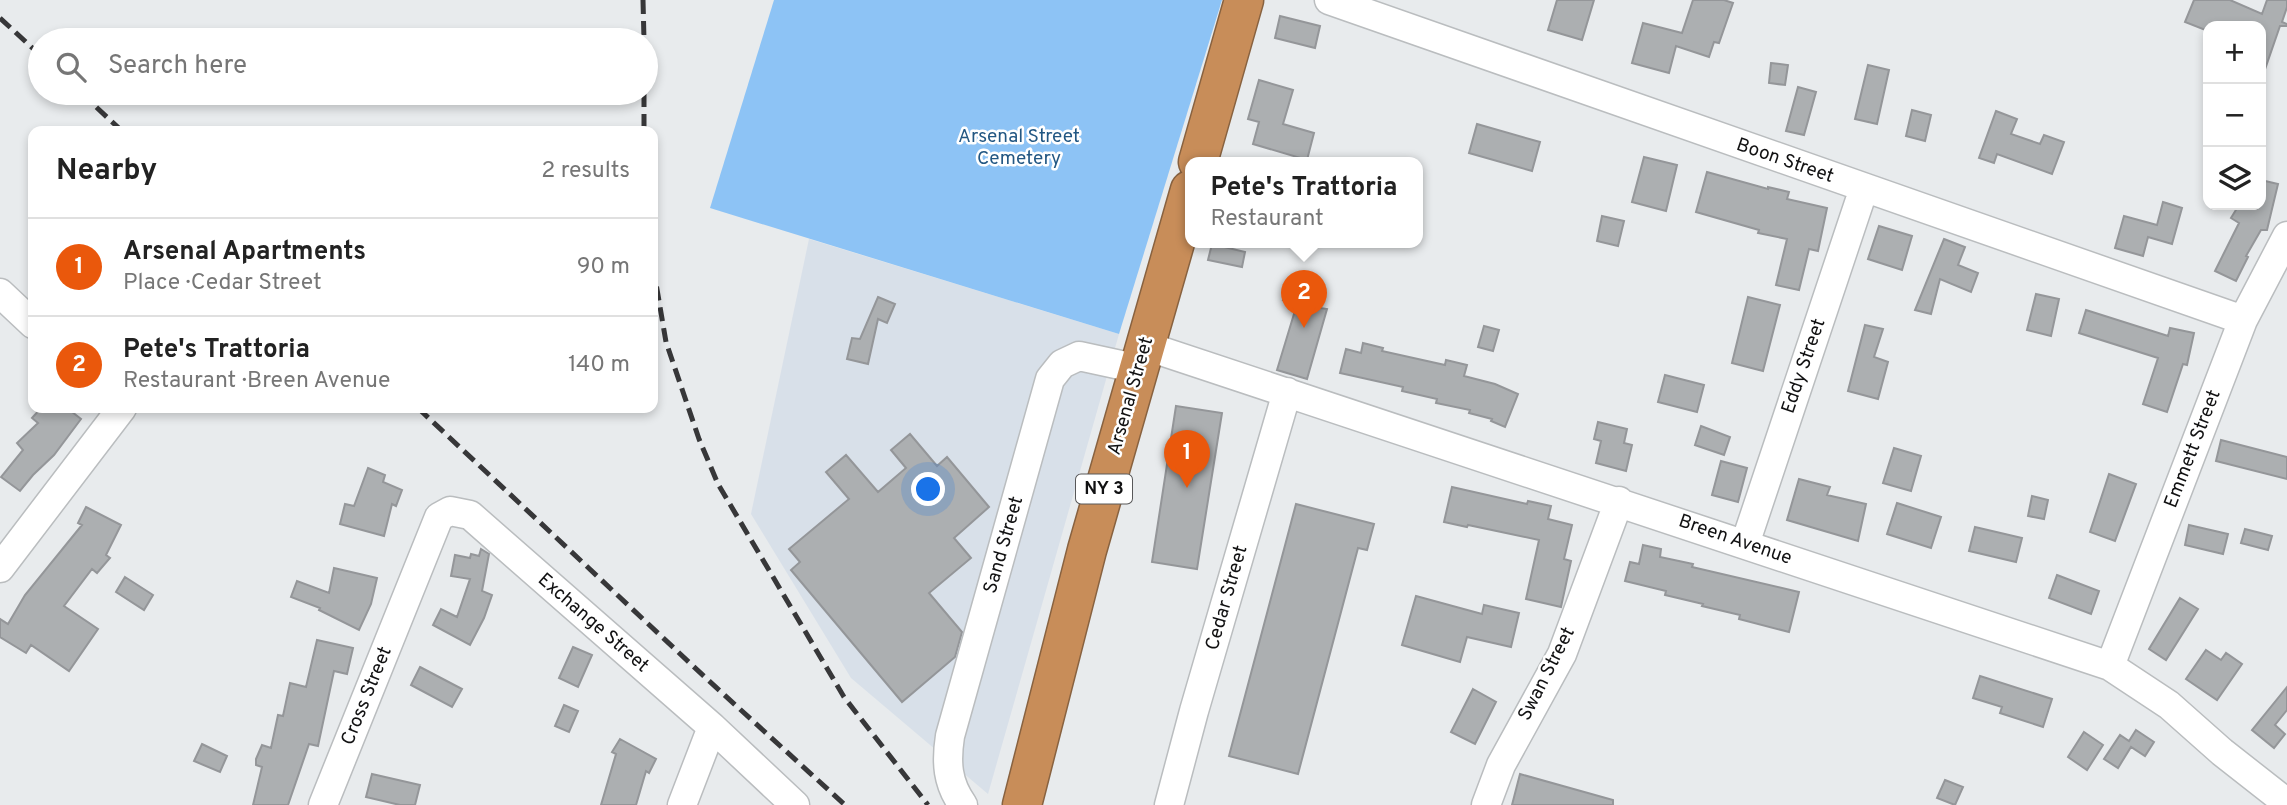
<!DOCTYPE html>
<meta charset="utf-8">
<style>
body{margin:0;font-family:Overpass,sans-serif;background:#f6f6f6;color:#222}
.controls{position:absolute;right:21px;top:21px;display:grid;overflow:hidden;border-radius:14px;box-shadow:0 4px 10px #0003}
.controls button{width:63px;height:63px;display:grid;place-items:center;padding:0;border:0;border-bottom:2px solid #e0e0e0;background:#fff;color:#222;font:35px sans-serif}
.you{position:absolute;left:929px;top:490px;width:24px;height:24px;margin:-18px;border:5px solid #fff;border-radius:50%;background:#1a73e8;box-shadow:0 0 0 10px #1a73e833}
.badge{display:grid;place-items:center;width:46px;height:46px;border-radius:50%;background:#ea580c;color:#fff;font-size:23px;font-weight:700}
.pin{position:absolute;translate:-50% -58px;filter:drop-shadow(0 2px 4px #0008)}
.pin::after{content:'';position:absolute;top:37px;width:24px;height:21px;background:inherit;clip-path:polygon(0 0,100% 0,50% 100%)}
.popup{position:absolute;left:1185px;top:157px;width:238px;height:91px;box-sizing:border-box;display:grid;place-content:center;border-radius:14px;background:#fff;filter:drop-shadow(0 2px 5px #0005);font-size:23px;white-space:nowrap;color:#767676}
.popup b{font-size:26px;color:#222}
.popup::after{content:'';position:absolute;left:50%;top:100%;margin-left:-14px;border:14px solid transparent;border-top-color:#fff}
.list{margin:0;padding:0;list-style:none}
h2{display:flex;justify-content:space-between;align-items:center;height:91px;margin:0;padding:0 28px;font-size:30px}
h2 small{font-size:23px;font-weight:400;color:#767676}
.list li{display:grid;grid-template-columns:46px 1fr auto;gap:21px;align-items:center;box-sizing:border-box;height:98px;padding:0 28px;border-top:2px solid #e0e0e0}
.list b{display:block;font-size:26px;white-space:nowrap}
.list p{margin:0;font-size:23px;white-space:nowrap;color:#767676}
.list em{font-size:23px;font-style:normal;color:#767676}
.icon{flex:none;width:38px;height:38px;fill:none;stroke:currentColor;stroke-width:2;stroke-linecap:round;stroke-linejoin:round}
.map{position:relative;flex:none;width:2287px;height:805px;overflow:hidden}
.search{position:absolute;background:#fff;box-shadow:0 4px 10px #0003;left:28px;top:28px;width:630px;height:77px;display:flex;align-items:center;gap:18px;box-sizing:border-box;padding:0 24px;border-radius:38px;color:#767676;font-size:26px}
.panel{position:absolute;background:#fff;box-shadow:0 4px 10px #0003;left:28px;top:126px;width:630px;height:287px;border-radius:14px}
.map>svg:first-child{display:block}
.built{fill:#d8e0e9}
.green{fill:#8dc3f5}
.building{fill:#acafb1;stroke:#949699;stroke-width:2}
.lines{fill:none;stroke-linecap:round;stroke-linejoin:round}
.minor-casing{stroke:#babdbf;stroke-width:31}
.highway-casing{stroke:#886240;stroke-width:41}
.minor{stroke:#fff;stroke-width:28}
.highway{stroke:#c88d59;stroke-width:38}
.rail{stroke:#373739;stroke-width:5;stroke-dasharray:14 7;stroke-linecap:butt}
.labels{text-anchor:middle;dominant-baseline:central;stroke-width:5;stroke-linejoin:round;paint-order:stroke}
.shield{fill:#fff;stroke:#585859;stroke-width:2}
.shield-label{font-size:18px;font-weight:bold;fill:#111112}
.park-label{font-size:19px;fill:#225783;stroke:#fff}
.street-label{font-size:19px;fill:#111112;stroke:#fff}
</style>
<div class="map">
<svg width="2287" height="805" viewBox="0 0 2287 805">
<rect width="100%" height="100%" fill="#e8ebed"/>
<path class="built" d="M809,239L1119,334L988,794L851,678L751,514Z"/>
<path class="green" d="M774,0H1222L1119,334L710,208Z"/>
<path class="building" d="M1557,0H1594L1582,40L1548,30Z
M1693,0H1724L1733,3L1719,43L1714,42L1709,57L1676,46L1669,73L1632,63L1643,23L1682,33Z
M2194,0H2230L2262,14L2267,0H2287V7L2282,22L2287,24V26H2280L2263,75L2261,74V26H2208V31L2185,22Z
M1280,16L1320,26L1315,48L1275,38Z
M1771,63L1788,65L1785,85L1769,83Z
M1868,65L1889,70L1877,124L1855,119Z
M1259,80L1293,90L1283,124L1314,133L1307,160L1253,144L1259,122L1248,119Z
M1798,87L1816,92L1804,135L1786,131Z
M1912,110L1931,115L1925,141L1906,136Z
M1996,111L2017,119L2011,134L2040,144L2044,135L2064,142L2052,174L1997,154L1994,163L1979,158Z
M1477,124L1540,142L1532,171L1469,153Z
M1644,157L1677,165L1666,211L1632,202Z
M1707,172L1768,189V187L1789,192L1787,199L1827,208L1818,251L1809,249L1799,290L1776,285L1787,239L1758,233L1759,230L1696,212Z
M2261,180L2278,184L2267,230H2261L2246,256L2248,257L2236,281L2215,271L2239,223L2231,218L2239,205H2261Z
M2163,202L2182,208L2172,244L2148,237L2143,256L2115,248L2124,216L2157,225Z
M1602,216L1624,221L1618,246L1597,241Z
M1879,226L1912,236L1902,270L1868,259Z
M1944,239L1965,247L1958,265L1978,273L1971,292L1940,279L1931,314L1915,310Z
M1212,244L1245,252L1242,267L1208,260Z
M1289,280L1325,291L1320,308L1327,309L1307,379L1277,370L1297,304L1283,300Z
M2036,294L2059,299L2051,336L2027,330Z
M878,297L895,304L887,323L878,319L868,364L847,359L852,338L860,339Z
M1748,297L1780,305L1763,371L1732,363Z
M2086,310L2168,336L2170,328L2194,333L2187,365L2183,364L2167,412L2143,404L2158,358L2079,333Z
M1865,325L1883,329L1874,357L1888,362L1878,399L1848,391Z
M1484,326L1499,330L1493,351L1478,347Z
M1363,343L1383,348L1382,351L1445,365L1446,360L1467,365L1464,376L1495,384L1518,394L1505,427L1491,421L1492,419L1469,413L1470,410L1436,403L1437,399L1402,391L1403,387L1340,373L1346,349L1361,353Z
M1665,375L1704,385L1697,412L1658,402Z
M1176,406L1222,413L1197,569L1152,562Z
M41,408H67L81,419L54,455L33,475L20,491L1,477L23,450L17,443L38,423L32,418Z
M1598,422L1627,429L1624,443L1632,445L1626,471L1596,463L1601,441L1594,439Z
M1701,426L1730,437L1724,455L1695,445Z
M910,434L937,466L947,457L989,507L954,538L971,558L929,593L962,632L955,657L902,702L791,570L800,562L789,549L849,499L826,472L846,455L878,492L906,468L891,450Z
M2221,440L2287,457V479L2216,461Z
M1894,448L1921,456L1911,491L1883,483Z
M1721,461L1747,468L1738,502L1712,495Z
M368,468L385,475L383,482L402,490L396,506L392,504L384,536L340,524L345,504L354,506Z
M2109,474L2136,484L2115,541L2090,532Z
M1799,479L1830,487L1827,495L1866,504L1858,541L1787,520Z
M1452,487L1527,504L1528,501L1551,506L1548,519L1572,525L1564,559L1571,561L1561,607L1526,599L1539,540L1468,525L1467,527L1444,522Z
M2032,496L2048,500L2044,519L2028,516Z
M1897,503L1941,517L1931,548L1887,534Z
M1296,504L1374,524L1367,550L1358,548L1298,774L1229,756Z
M86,507L121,525L106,555L110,558L97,573L92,569L64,606L98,629L69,671L31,645L26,653L0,637V619L8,624L25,595L82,525L78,523Z
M2189,525L2228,534L2223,554L2185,545Z
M1975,527L2022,538L2016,562L1969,551Z
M2245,529L2272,536L2268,550L2241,543Z
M1643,545L1661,549L1660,557L1693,564L1692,567L1799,592L1789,632L1739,619L1740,615L1702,606L1703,604L1665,595L1666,591L1625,581L1630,562L1639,564Z
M481,549L489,554L482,591L492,595L484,618L470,645L433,625L441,609L457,617L470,579L451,576L455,555L470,558L471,554L479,556Z
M334,568L377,578L371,604L359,630L319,610L320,608L291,597L297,581L329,593Z
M2057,575L2099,591L2091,614L2049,598Z
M125,577L153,595L144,610L116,592Z
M1416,596L1482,614L1484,605L1519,613L1511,647L1467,637L1460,662L1402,645Z
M2180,598L2198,609L2166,660L2149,649Z
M317,640L353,648L347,674L334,671L318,746L309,744L288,805H253L262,767L256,765V759L262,745L271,748L278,715L283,716L290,683L306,687Z
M573,647L592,655L578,687L559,678Z
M2206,650L2221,660L2226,653L2242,664L2217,700L2186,679Z
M420,667L462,689L452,707L411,685Z
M1980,676L2052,699L2043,727L2000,713L2002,707L1973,698Z
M2287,687V710L2275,725L2285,734L2274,748L2252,730Z
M1473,689L1496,702L1475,744L1451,732Z
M564,705L578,711L569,732L555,726Z
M2136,730L2154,742L2145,756L2131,747L2118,768L2104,759L2120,735L2129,741Z
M2084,732L2103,745L2087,770L2068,757Z
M620,739L656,759L649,773L646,771L636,805H601L616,754L612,752Z
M202,744L227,756L220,772L194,761Z
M372,774L420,785L415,805H400L366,797Z
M1520,774L1613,800V805H1512Z
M1945,780L1963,787L1955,805L1937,798Z"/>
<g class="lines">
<g class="minor-casing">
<path id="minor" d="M1329,0L2243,320
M0,293L33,324
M1146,346L2110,666L2169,705L2222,752L2287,803
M1745,544L1864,188
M0,568L122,408
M2110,666L2243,320L2287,236
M323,805L439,517L450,511L470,515L712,727L795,805
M682,805L712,727
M963,805C947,783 946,762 950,736L1050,379L1062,364L1079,356L1139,369
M1169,805L1194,711L1287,392
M1486,805L1501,765L1562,654L1619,501"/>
</g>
<g class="highway-casing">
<path id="highway" d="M1198,162L1244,0
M1022,805L1087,550L1190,190"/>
</g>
<use href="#minor" class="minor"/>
<use href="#highway" class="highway"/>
<path class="rail" d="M643,0L644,40
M0,18L40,55
M81,93L122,131
M644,93V131
M653,266L666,342L699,439L718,484L844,697L928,805
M418,408L708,680L845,805"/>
</g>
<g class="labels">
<rect class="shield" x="1076" y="474.5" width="56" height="29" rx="5"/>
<g class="shield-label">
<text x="1104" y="489">NY 3</text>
</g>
<g class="park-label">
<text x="1019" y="137">Arsenal Street<tspan x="1019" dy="22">Cemetery</tspan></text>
</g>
<g class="street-label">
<text transform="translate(1785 161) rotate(19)">Boon Street</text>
<text transform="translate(1804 366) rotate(-71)">Eddy Street</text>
<text transform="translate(1131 396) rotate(-74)">Arsenal Street</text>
<text transform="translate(2193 449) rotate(-69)">Emmett Street</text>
<text transform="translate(1735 540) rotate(19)">Breen Avenue</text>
<text transform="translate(1004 545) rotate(-74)">Sand Street</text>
<text transform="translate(1227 598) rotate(-74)">Cedar Street</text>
<text transform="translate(593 623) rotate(41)">Exchange Street</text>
<text transform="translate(1547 674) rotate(-63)">Swan Street</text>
<text transform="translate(367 696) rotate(-68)">Cross Street</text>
</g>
</g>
</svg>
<div class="controls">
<button>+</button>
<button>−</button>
<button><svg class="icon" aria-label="layers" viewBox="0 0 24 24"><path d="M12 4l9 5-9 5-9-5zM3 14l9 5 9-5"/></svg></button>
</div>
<div class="you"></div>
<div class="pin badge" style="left:1187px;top:488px">1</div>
<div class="pin badge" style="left:1304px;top:328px">2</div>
<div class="popup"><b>Pete's Trattoria</b>Restaurant</div>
<div class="search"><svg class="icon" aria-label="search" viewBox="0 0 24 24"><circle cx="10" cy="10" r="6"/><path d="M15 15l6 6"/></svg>Search here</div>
<section class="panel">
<h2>Nearby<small>2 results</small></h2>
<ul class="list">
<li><span class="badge">1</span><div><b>Arsenal Apartments</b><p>Place · Cedar Street</p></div><em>90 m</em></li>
<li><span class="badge">2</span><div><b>Pete's Trattoria</b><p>Restaurant · Breen Avenue</p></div><em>140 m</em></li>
</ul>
</section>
</div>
